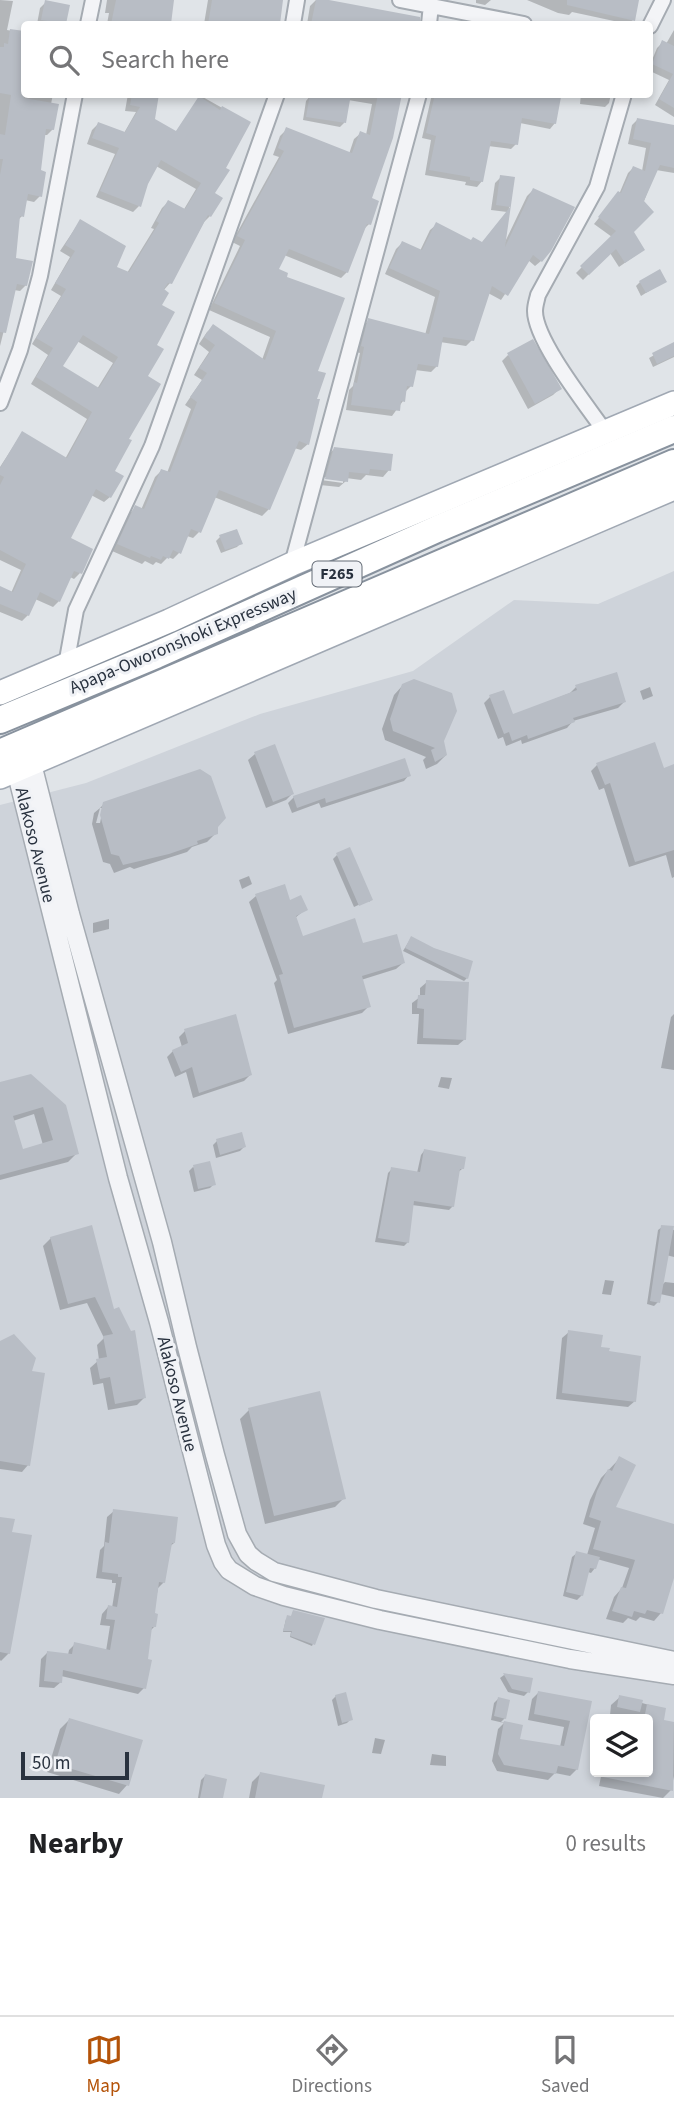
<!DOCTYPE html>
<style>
body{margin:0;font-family:"Source Sans 3",sans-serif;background:#f2f2f2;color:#202124}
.controls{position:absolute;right:21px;bottom:21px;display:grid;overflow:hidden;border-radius:7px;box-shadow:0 4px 10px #0003}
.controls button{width:63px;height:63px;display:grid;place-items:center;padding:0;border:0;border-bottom:2px solid #e0e0e0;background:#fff;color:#202124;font:35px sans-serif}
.scale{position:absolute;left:21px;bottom:18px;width:108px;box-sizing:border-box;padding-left:7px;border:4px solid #29323f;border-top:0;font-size:19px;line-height:24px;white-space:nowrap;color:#29323f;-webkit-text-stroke:5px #f0f2f6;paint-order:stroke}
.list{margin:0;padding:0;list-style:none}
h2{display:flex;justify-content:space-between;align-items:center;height:91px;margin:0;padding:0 28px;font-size:30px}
h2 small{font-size:23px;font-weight:400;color:#757577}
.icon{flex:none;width:38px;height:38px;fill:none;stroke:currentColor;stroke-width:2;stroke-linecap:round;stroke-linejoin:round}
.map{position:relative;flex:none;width:674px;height:1798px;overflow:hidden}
.search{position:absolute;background:#fff;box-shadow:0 4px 10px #0003;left:21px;right:21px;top:21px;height:77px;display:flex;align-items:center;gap:18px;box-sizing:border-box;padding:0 24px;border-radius:7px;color:#757577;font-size:26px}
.sheet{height:217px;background:#fff}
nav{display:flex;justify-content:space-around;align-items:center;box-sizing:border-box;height:98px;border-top:2px solid #e0e0e0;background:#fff;font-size:19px;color:#757577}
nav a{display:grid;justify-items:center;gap:4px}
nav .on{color:#b45309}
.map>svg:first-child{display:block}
.built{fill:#ced3da;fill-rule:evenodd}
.shadow{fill:#0003;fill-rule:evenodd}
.building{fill:#b8bdc5;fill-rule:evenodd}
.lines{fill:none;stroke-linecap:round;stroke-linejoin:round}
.minor-casing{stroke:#a5abb2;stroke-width:18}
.tertiary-casing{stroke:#a5abb2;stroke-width:21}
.primary-casing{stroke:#a0a8b3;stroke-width:26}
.motorway-casing{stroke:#88929e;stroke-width:30}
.minor{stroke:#f3f4f7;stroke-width:14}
.tertiary{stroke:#f3f4f7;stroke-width:18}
.primary{stroke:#fff;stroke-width:23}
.motorway{stroke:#fff;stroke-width:26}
.labels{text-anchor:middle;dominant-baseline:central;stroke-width:6;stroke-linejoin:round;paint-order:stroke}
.shield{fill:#f0f2f6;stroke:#656c76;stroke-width:2}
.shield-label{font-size:16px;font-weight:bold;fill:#29323f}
.street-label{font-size:18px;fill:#29323f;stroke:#f0f2f6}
</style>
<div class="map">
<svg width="674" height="1798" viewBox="0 0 674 1798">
<rect width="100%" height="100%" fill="#e0e4e8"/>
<path class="built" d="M674,571V1798H0V805L86,783L260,714L413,671L514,600L598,604ZM595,1719H648V1772H595Z"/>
<path class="shadow" d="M0,0L13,1L7,30L24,33V94H53L51,104L53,129L47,135H44L39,172L40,196L34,202L25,200L22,216L18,220L14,259L26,285L20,291L14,290L0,346Z
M107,0H173L168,24H107L109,13H105Z
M208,0H281L278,22L276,24H204Z
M316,0L418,19V24H307L310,6Z
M476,0H491L485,5L476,3Z
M527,0H638L633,20L628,24L572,12L569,15L558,13Z
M46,2L68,6L64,24H37L40,8Z
M674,30V117L655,105L669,80L650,71V65L657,48L663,42L666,44Z
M128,94H157L153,120L175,133L201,96L249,123L224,168L213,194L210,216L204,222L170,283L163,291L155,346L127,439L113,471L110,497L104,502L91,495L68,539L91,549L80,573L74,579L70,577L59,601L53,607L35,599L28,615L22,621L0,612V588L11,593L21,570L0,560V467L22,433L65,459L87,419L31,384L48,355L32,344L61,296L51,290L70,257L60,251L80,221L115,268L127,273L154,229L151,228L162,208L168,202L183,211L196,189L156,166L147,183L139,206L133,212L96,197L115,154L87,144L92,130L98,124L124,133L136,112L125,111ZM77,341L113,363L97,389L60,367Z
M344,94H401L369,199V224L363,230L347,272L341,278L284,255L277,270L316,372L315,400L308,444L301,450L294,448L269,509L262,516L214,497L199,532L193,538L187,536L179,553L173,559L168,557L161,564L156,562L153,565L145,561L142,564L112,551L129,514L136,507L141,510L155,477L161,471L167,473L191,409L185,405L202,380L194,375L209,352L199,344L207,332L214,326L262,360L270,337L209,310L240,246L232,242L279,157L273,155L280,136L287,129L349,154L354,139L361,133L366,135L372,104L348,100L344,123L340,127L303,120L306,101L310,96Z
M432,94H559L555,123L550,129L520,123L516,144L511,149L488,146L482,181L477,187L465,185L466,182L425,175L431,140L422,138Z
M581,94H611L609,103L605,107L580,104Z
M637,120L674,127V173L656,170L632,232L643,250L619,267L610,253L583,280L576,273L612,237L594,224L620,192L628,173L633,168L642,171L646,148L628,144L632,125Z
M501,177L513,179L504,244L527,196L533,190L541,261L535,266L528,260L501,300L488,293L472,340L466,346L440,342L437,366L431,372L415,370L411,386L405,392L403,401L392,416L346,410L349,390L353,386L360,353L356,352L363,326L369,320L425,335L435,297L385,274L396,249L402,243L420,251L430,230L436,225L470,241L481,244L507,212L491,210L495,183Z
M665,281L641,296L636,286L640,282Z
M674,344V357L653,367L649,358Z
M508,355L560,388L553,395L528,409L502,361Z
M334,449L389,470L383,477L366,475L361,480L346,478V481L339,487L320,485L321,480L343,483V479L322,477L328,455Z
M220,537L241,543L237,547L221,553L216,541Z
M403,685L442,741L446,755L437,764L426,769L423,760L426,757L385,740L382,729L394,695Z
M576,687L624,702L618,708L573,721L567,728L522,744L521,740L506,746L503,737L498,739L484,703L490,697L512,716L570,693Z
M650,687L653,696L643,700L640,691Z
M255,754L292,794L286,800L266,808L248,760Z
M597,765L663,770L674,766V877L672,878L666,855L629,867L604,788L599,790L591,771Z
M409,775L404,781L321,808L319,803L292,813L288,803L294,797Z
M104,804L216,826V833L207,842L192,847L187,852L134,869L130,867L114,873L110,864L103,862L92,824L94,813L100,808L96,823H100L103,808H100Z
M337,855L371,900L369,902V900L354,907L333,859Z
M249,876L252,884L242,889L239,880Z
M256,896L289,902L306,909L295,918L302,938L362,945L403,963L396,969L361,980L369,1006L362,1013L288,1034L274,983L277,980L249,902Z
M109,919V929L93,933V923Z
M411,938L434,950L471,963L467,978L464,981L403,951Z
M427,982L465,1039L458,1045L417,1044L419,1014H412V1003L420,997V988Z
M674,1014V1070L661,1068L671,1017Z
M185,1031L250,1075L244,1081L193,1098L186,1072L175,1077L167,1057L173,1051L182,1047L179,1037Z
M31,1076L77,1153L68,1162L0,1180V1084ZM34,1114L43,1145L22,1151L13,1121Z
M441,1077L452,1078L449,1089L438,1087Z
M217,1141L244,1147L240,1151L216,1158L213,1145Z
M424,1151L462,1169L457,1173L453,1206L449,1210L412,1205L408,1242L404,1246L375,1242L388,1173L392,1169L417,1173L421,1155Z
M193,1167L214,1184L210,1188L194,1192L189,1171Z
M662,1227L674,1230V1257L666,1255L661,1286L665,1282L674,1283V1297L660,1294L658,1302L654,1306L647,1304L658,1230Z
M51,1238L113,1311L145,1397L137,1405L108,1410L103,1383L93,1385L90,1368L99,1360L97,1345L104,1338L87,1303L60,1310L43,1246Z
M605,1280L614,1281L611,1295L602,1294Z
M569,1332L607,1353L635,1401L628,1407L556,1399L562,1338Z
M0,1343L30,1373L28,1465L22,1472L0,1469Z
M249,1410L344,1498L335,1507L265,1524L240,1419Z
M620,1458L613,1509L674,1525V1572L661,1613L654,1621L640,1617L636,1621L628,1618L623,1623L606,1619L614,1597L622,1588L629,1568L597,1559L595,1568L591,1573L588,1572L582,1595L577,1600L563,1596L572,1557L577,1553L587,1555L595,1528L583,1524L590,1500L601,1478Z
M114,1511L174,1543L169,1547L164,1582L158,1588L153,1615L154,1627L150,1631L144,1688L138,1694L61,1676V1682L54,1688L39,1687L41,1659L47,1653L68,1655L69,1650L75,1644L106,1651L110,1626L100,1625L102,1614L108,1607L112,1608L116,1583H112V1580L96,1578L100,1550L104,1546L107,1517Z
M0,1518L9,1653L1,1661L0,1660Z
M293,1612L323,1619L312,1646L290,1637L291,1632H283L286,1619L291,1618Z
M504,1675L530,1680L528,1692L524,1696L508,1692L500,1678Z
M539,1692L590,1703L577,1769L570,1776L555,1773L548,1780L497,1771L492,1761L498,1729L504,1723L491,1720L494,1703L498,1699L505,1718L501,1722L521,1726L518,1741L560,1747L564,1727L528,1720L532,1699Z
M336,1696L351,1719L347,1723L338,1726L332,1700Z
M620,1697L664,1709L662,1722L674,1724V1776L671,1790L663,1798L599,1786L602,1772H648V1719H627L610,1715L611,1705Z
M69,1720L127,1785L119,1794L47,1772L60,1729Z
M375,1738L385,1740L381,1754L372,1753Z
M432,1754L446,1756V1766L430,1765Z
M261,1773L320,1798H249L252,1782Z
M205,1776L221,1798H198L201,1780Z"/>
<path class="building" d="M45,0L70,5L66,24L41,20Z
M116,0H174L171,24H111Z
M212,0H283L280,24H208Z
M316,0H329L420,17V24H311Z
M567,0H639L635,21L567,5Z
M10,29L24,31V98L59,104L54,130L46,129L41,170L46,172L42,197L28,194L24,217L20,216L16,258L33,261L27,286L17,284L6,333L0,332V175L3,159H0V134L5,135L11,95L0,93V47H4V43L8,44Z
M662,40L674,46V108L659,99L673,74L652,64Z
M132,94H159L155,119L176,131L199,96L220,110L222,106L251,122L226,168L230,170L215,193L223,198L211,217L208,215L172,284L168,283L164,289L169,293L162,305L175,312L157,345L164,349L148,376L161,384L129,439L132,440L115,471L124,476L111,498L96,489L71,538L93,549L86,565L82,574L74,571L60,602L40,592L29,616L0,604V586L13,592L26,564L0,550V485L4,477L0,475V468L22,431L67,458L92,412L36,377L53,348L36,338L66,289L55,283L75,251L65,245L80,219L126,246L117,267L129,272L159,223L156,221L168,200L185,209L201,183L161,160L148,184L141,207L100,191L119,148L92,138L98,122L125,132L140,107L130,105ZM83,335L118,357L99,388L63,366Z
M310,94H351L346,123L306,117Z
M378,94H402L393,138L372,198L379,201L371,225L367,224L348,273L289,249L279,269L288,273L287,277L345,298L318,371L326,373L317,399H320L309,445L299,441L270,510L219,490L201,533L191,529L181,554L173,550L169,559L163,556L161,560L151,556L150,558L117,544L135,505L144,509L161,469L170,472L197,402L190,397L207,373L199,368L215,345L204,337L213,324L265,360L276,331L214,303L245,240L237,236L284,151L278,148L286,127L352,153L360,131L370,135Z
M435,94H545L561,97L556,124L522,118L518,145L491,141L483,182L470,180V177L429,170L436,136L426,133Z
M637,118L674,125V168L660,165L644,201L654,212L634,232L645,250L625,263L616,249L589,275L580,266L616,231L598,217L618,191L621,193L633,166L645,171L651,143L633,139Z
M500,175L515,177L505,247L533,188L575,207L551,251L542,262L533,255L508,296L492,286L474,341L443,337L438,367L418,364L413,387L407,386L405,402L401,401L400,411L351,405L354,382L357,383L364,347L361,346L368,318L429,334L440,291L389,268L402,241L422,250L436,222L471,240L473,237L482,242L510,207L496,205Z
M660,269L667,282L646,293L639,281Z
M533,339L562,389L535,404L507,353Z
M674,342V356L657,364L652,353Z
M334,447L393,454L391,471L370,469L369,474L349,472L348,482L325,479Z
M237,529L243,544L225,550L219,535Z
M617,672L626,702L573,718L575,722L528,739L527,735L512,741L509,732L504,734L489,695L504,690L513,714L577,690L575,685Z
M414,679L452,693L457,711L444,741L447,755L435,762L431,750L435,748L393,731L390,719L402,684Z
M655,742L664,768L674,764V850L635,862L610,783L605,785L596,763Z
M275,744L294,794L273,802L254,752Z
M405,758L411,776L326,803L325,798L297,808L293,796Z
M200,769L211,776L226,818L218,827V834L197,841L198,844L169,854L123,865L119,856L111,854L100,815L103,802Z
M350,847L373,900L359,906L336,853Z
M285,884L290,900L301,895L308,910L296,916L303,936L355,918L363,943L397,934L405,963L362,976L371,1007L294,1028L279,975L283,974L255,894Z
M411,936L434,948L473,961L468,979L405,948Z
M426,980L469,982L466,1040L423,1038L424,1009L417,1008L418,995H425Z
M236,1014L252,1075L199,1093L192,1067L181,1072L172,1050L188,1043L184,1029Z
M31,1074L66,1105L79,1154L0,1175V1082ZM43,1107L53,1140L23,1149L13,1116Z
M242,1132L246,1147L220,1155L216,1139Z
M424,1149L466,1157L464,1169H460L454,1207L414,1201L409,1243L378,1238L391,1167L420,1172Z
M210,1161L216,1185L198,1189L193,1165Z
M92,1225L114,1309L119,1307L131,1331L135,1330L146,1398L115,1404L110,1377L100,1379L96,1359L107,1357L103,1336L113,1334L95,1297L68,1304L50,1237Z
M661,1225L674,1226L660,1303L650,1301Z
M568,1330L603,1335L601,1347L610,1348L609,1351L641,1356L636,1402L562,1393Z
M14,1334L36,1358L32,1371L45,1373L30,1466L0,1461V1341Z
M320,1391L346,1499L274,1516L248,1408Z
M619,1456L636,1465L616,1507L674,1524V1578L663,1614L647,1610L645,1614L634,1611L632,1617L612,1611L621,1587L626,1588L635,1560L593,1549L601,1521L589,1517L597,1491L608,1469L612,1471Z
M113,1509L178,1517L175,1543H172L165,1583L159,1582L155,1613L158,1614L156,1627H152L148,1659L152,1660L146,1689L63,1670L62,1683L44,1681L47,1651L72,1654L74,1642L110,1650L115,1620L106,1619L108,1605L117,1607L122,1577H118V1574L102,1572L105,1542L109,1543Z
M0,1517L15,1519L12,1532L32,1535L10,1654L0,1652Z
M576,1551L600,1557L596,1569L590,1568L583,1596L566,1592Z
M293,1610L325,1618L315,1645L290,1636L292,1631H283L287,1615L291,1616Z
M503,1673L533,1678L530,1693L512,1689Z
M538,1691L592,1701L578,1770L558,1766L556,1774L504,1765L498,1754L504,1721L523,1725L520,1739L564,1746L570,1721L534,1714Z
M346,1692L353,1720L342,1723L335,1695Z
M619,1695L643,1700L640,1712L617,1707Z
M498,1697L510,1700L506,1719L494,1716Z
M647,1704L666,1708L664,1720L674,1722L673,1791L603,1777L604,1772H648V1719H644Z
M69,1718L143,1740L129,1786L55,1764Z
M260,1772L325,1785L322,1798H255Z
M205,1774L227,1779L223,1798H200Z"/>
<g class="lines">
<g class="minor-casing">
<path id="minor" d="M400,0L524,24
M88,24L93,0
M293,24L297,0
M429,24L431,5
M650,26L663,0
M0,403L20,350L40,276L75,94
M606,433C588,407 535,341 535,311C535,305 537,300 538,295L597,187L624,94
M292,564L419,94
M66,665L76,610L152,446L277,94"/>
</g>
<g class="tertiary-casing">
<path id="tertiary" d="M32,764L70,914L162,1242L187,1347L215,1455L237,1534L248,1554L256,1561L274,1572L376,1599L674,1661
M16,770L118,1178L159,1322L216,1545L223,1562L229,1570L255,1586L284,1596L380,1620L570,1659L674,1675"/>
</g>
<g class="primary-casing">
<path id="primary" d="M0,693L169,621L292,564L674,403
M0,777L674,488"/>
</g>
<g class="motorway-casing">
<path id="motorway" d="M0,720L156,655L437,529L674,429
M0,753L674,463"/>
</g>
<use href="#minor" class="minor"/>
<use href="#tertiary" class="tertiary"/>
<use href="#primary" class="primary"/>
<use href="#motorway" class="motorway"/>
</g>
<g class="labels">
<rect class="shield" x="312.5" y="561.5" width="49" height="25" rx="5"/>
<g class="shield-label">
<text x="337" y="574">F265</text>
</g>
<g class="street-label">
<text transform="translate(183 641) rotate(-23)">Apapa-Oworonshoki Expressway</text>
<text transform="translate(35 845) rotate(76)">Alakoso Avenue</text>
<text transform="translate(177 1394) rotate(76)">Alakoso Avenue</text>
</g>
</g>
</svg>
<div class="controls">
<button><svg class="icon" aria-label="layers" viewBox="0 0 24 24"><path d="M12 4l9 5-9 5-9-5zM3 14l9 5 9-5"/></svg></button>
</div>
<div class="scale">50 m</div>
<div class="search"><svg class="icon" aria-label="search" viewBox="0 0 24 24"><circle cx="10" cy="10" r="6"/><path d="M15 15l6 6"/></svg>Search here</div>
</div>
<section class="sheet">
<h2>Nearby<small>0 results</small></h2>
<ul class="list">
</ul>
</section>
<nav>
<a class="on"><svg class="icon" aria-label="map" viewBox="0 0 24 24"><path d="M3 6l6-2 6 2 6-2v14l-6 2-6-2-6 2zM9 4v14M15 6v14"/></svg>Map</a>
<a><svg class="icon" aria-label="directions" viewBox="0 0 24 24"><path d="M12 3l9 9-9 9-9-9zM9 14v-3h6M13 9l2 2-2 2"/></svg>Directions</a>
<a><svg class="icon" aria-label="saved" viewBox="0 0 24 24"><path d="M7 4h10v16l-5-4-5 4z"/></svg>Saved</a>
</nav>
